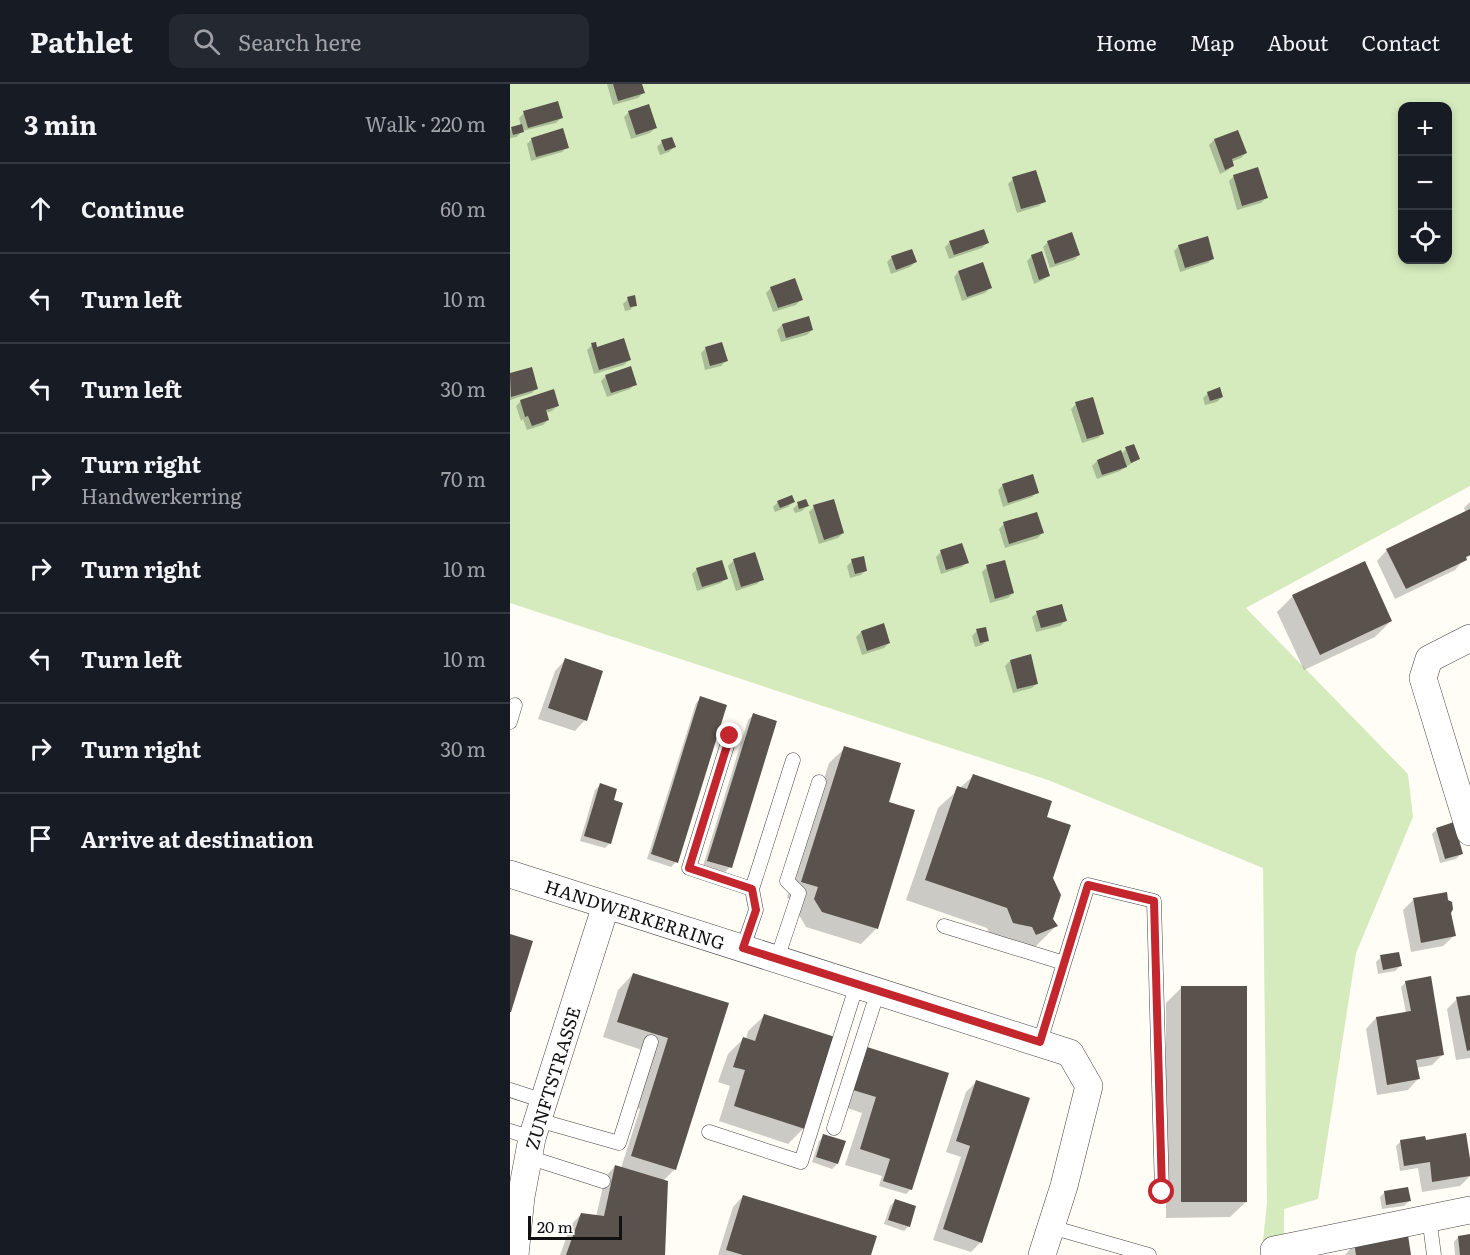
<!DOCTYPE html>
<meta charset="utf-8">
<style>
body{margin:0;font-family:Literata,serif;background:#242831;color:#f1f3f6}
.controls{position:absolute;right:18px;top:18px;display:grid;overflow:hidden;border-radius:12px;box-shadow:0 3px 9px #0003}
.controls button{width:54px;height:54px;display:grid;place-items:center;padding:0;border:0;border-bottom:2px solid #363941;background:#171b24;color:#f1f3f6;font:30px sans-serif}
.scale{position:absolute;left:18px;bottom:15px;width:94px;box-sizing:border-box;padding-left:6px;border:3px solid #111;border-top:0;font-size:16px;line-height:21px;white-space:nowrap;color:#111;-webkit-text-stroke:4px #fff;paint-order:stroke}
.stop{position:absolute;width:18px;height:18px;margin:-14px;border:4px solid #c4262e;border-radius:50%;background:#fff}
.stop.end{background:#c4262e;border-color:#fff;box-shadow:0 2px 6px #0008}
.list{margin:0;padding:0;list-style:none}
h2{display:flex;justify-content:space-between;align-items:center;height:78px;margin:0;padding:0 24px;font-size:26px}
h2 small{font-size:20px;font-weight:400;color:#9ea1a6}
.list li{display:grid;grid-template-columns:39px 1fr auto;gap:18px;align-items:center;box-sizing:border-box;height:90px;padding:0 24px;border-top:2px solid #363941}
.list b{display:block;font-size:22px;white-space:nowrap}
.list p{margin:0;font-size:20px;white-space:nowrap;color:#9ea1a6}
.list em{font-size:20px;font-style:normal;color:#9ea1a6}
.icon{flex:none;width:33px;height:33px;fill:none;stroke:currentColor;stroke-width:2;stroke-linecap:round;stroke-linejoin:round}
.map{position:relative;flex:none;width:960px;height:1171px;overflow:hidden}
header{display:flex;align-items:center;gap:36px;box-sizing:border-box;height:84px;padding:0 30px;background:#171b24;border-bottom:2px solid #363941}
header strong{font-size:28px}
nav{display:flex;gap:33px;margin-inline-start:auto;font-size:21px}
.search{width:420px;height:54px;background:#242831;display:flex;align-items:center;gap:15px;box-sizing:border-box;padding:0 21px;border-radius:12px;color:#9ea1a6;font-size:22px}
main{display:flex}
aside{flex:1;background:#171b24}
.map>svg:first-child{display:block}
.green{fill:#d5ebbd;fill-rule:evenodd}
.shadow{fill:#0003}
.building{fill:#5a524d}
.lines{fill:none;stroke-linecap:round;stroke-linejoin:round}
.lane-casing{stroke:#444;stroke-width:15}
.street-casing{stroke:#444;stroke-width:28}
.lane{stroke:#fff;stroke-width:14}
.street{stroke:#fff;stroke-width:27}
.route{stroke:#c4262e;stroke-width:8}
.labels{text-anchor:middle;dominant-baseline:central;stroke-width:6;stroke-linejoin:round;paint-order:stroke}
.street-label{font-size:18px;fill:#111;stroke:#fff}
</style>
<header>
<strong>Pathlet</strong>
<div class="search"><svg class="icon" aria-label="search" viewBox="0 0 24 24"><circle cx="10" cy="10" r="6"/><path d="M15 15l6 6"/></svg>Search here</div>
<nav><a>Home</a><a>Map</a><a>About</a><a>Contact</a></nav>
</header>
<main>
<aside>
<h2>3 min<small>Walk · 220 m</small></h2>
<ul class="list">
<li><svg class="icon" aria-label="ahead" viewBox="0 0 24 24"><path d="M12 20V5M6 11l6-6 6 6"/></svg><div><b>Continue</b></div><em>60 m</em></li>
<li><svg class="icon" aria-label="left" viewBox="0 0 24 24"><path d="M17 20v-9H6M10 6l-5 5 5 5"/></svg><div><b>Turn left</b></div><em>10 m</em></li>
<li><svg class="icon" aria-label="left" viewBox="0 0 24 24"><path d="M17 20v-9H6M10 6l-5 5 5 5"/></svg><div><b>Turn left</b></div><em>30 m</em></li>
<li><svg class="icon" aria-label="right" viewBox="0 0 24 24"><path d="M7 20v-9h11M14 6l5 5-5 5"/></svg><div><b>Turn right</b><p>Handwerkerring</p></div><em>70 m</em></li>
<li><svg class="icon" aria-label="right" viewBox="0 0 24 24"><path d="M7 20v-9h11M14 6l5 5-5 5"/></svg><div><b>Turn right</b></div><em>10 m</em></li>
<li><svg class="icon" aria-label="left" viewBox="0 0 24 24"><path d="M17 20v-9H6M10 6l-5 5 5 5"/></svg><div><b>Turn left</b></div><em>10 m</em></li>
<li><svg class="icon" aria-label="right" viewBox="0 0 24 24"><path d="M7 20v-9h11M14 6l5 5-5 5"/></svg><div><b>Turn right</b></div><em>30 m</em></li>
<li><svg class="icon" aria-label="arrive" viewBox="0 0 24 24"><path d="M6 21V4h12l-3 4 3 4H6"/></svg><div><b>Arrive at destination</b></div></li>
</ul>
</aside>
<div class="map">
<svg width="960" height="1171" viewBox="0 0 960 1171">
<rect width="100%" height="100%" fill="#fffdf5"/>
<path class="green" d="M0,0H960V402L736,524L898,690L903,733L846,869L808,1115L774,1125V1157H753L757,1118L753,784L538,696L0,519ZM892,22H938V176H892Z"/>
<path class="shadow" d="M97,0H131L133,9L128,14L103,21Z
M138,22L145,44L140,49L121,55L114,33L118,29Z
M14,29L51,34L46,39L12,47L7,53L0,54V46L11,42L9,34Z
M727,48L736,69L731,74L721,78L723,81L718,86L710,90L699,61L704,56Z
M22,55L57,63L52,68L21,77L17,60Z
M152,58L164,63L159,68L150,71L147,63Z
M724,92L756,114L751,119L727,126L719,97Z
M503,95L534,117L529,122L507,129L498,100Z
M440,158L477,159L472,164L439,175L435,163Z
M538,158L569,171L564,176L540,184L533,163Z
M669,162L703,174L698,179L670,188L664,167Z
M522,172L538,191L533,196L524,200L517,177Z
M382,173L405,178L400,183L381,190L377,178Z
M448,188L480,204L475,209L452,217L444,193Z
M261,204L291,216L286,221L263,228L256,209Z
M118,215L125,221L120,226L115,227L113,220Z
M272,241L302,246L297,251L271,258L267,246Z
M82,261L87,265L119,276L114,281L84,290L77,266Z
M196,264L216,277L211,282L195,286L191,269Z
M21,285L27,304L22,309L0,316V291Z
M96,292L125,300L120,305L97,313L91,297Z
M698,309L712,313L707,318L695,321L693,314Z
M11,317L47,322L42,327L36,329L38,336L33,341L17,346L13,335L11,337L6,322Z
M566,320L593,349L588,354L572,359L561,325Z
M616,365L628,375L610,387L587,395L582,382L587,377L610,368L611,370Z
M493,401L527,408L522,413L493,423L488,406Z
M268,418H283L278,423L265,428L263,423Z
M960,418V472L955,474L945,486L885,515L867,477L877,466L956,429L954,424Z
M288,420L297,422L292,427L285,429L283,425Z
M304,423L333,449L328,454L309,460L299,428Z
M494,440L532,449L528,454L495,464L489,445Z
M431,468L457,478L452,483L431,490L426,473Z
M244,470L252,495L247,500L226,507L218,482L223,477Z
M342,477L356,486L351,491L340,494L337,482Z
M477,483L503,509L498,514L480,519L472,488Z
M187,485L216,494L211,499L187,507L182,490Z
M783,512L881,537L865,553L794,586L767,528Z
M527,529L555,537L550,542L526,548L522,533Z
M467,547L477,556L472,561L465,563L462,552Z
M351,548L379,559L374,564L352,571L346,553Z
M55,576L75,636L65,647L28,635L45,587Z
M500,577L527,599L522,604L503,609L495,582Z
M191,614L166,778L161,783L137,775L186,619Z
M243,631L220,783L215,788L193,782L238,636Z
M335,664L377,719L367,844L351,860L296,843L289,831L293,819L277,814L319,679Z
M463,692L535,734L541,794V835L546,842L526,862L506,870L483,858L477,844L396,816L428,724Z
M90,701L102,717L100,759L95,764L70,757L85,706Z
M927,745L951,770L946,775L930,779L922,750Z
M903,816L944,852L933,862L901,868L893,826Z
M871,873L890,882L885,887L868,890L866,878Z
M123,890L217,920L165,1085L153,1097L154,1171H50L61,1141L71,1130L86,1133L95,1093L105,1082L111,1084L130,1025L127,1024L144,970L93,953L108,906Z
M896,898L933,970L922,981L906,984L908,995L898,1006L867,1011L856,945L866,934L896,929L891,903Z
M671,904L736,1118L720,1133L656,1134V919Z
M960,912V974L946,976L937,925L947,915Z
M254,932L294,1044L278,1060L209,1037L220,1002L208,998L218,970L234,954L236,955L238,947Z
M357,964L401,1105L396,1110L369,1102L372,1092L335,1081L352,1029L328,1021Z
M466,998L471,1158L461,1168L423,1156L451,1073L436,1068L456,1008Z
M314,1052L327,1080L322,1085L302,1078L309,1057Z
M891,1057L915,1059L960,1085V1092L950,1102L912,1108L908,1084L890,1087L886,1062Z
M875,1108L899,1117L894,1122L872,1125L870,1113Z
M233,1112L359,1171H208L223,1123Z
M385,1117L399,1142L394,1147L374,1140L380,1122Z
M960,1151V1171H945L944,1158L948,1153Z
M845,1159L899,1171H835Z"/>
<path class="building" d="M103,0H132L135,9L108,17Z
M48,17L53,34L18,44L13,27Z
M139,20L147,44L126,51L118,27Z
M12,40L14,48L3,51L1,43Z
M53,44L59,64L26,73L21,54Z
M728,46L737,69L722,75L724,82L715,86L704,55Z
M162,53L166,63L155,67L151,56Z
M748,83L758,114L732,122L723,91Z
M526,86L536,118L511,125L502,93Z
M474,145L479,159L444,171L439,157Z
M562,148L570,171L545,180L537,157Z
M698,152L704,175L675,184L668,161Z
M402,165L407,178L386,186L381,172Z
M532,167L540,192L529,196L521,171Z
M473,178L482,204L457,213L448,187Z
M285,194L293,216L268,224L260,203Z
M125,211L127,222L120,223L117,213Z
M299,232L303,246L276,254L272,240Z
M114,254L121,276L89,286L81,259L86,258L87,263Z
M212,258L218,277L200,282L195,263Z
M121,282L127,301L101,309L95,291Z
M22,283L28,305L1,313L0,289Z
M710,303L713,313L700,317L697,308Z
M44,305L49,322L36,326L39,336L22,342L18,332L15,333L10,316Z
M583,313L594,350L577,355L565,318Z
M624,360L630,375L621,379L615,363Z
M611,366L617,383L592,391L587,376Z
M523,390L529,409L498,419L492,400Z
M282,411L285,418L270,424L267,417Z
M296,415L299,422L289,425L287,418Z
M324,415L334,449L314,456L303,421Z
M960,425V471L956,473L957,476L896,505L876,465Z
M527,428L534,449L499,460L493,438Z
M452,459L459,479L436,486L430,466Z
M245,468L254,496L231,503L223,475Z
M354,472L357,487L345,490L341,475Z
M212,476L218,495L192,503L186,484Z
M495,476L504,509L485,515L476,481Z
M855,477L882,537L810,571L782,511Z
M552,520L557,537L531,544L526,527Z
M374,539L380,559L357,567L351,547Z
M476,543L479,557L470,559L466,545Z
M521,570L528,600L507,605L500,576Z
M55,574L93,587L77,637L38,624Z
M190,612L217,621L168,779L141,770Z
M243,629L267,637L222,784L197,777Z
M334,662L391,679L379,718L405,726L368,845L312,828L304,815L308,803L291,798Z
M463,690L542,717L537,733L561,741L543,794L551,811L543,835L548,842L526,851L522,843L503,839L497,824L415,796L447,702L457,705Z
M90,699L107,705L104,716L113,719L101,760L74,752Z
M944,738L953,770L935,775L926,744Z
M937,808L938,816L942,818L943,825L941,829L946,852L911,859L903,814Z
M0,850L23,857L1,928H0Z
M889,868L892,882L873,886L870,871Z
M123,889L219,919L166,1086L121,1072L158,954L107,938Z
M921,892L934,971L906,976L910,995L877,1001L866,933L901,927L895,897Z
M671,902H737V1118H671Z
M960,911V966L957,967L946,913Z
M254,930L325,953L295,1045L224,1022L235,986L223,983L233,953L245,957Z
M357,963L439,989L402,1106L373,1097L380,1075L350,1065L366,1013L343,1006Z
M466,996L520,1014L472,1159L433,1145L460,1062L446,1057Z
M956,1049L960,1075V1092L922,1098L920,1078L894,1082L890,1056L915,1052L916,1056Z
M313,1050L336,1057L328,1080L306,1073Z
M105,1081L158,1097L155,1171H56L71,1129L94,1132Z
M898,1103L901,1117L876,1121L874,1107Z
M233,1111L367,1152L361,1171H233L216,1166Z
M385,1115L406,1122L400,1143L378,1136Z
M960,1150V1171H950L948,1152Z
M898,1151L901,1171H846L844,1158Z"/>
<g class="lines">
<g class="lane-casing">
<path id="lane" d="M0,638L5,621
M220,652L179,784L242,805L246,826L233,864
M242,805L283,676
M434,842L554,879L530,958
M267,875L289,809L277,797L309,698
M554,879L578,801L644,817L652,1108
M0,1006L34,1017
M28,1036L109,1059L141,958
M324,1044L368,907
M0,1047L22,1054
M199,1048L291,1078L347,900
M18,1073L93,1097
M919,1133L924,1171
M541,1143L639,1171"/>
</g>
<g class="street-casing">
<path id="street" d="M960,554L919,575L913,594L960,748
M0,790L560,969L579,1002L554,1102L532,1171
M764,1166L960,1126
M5,1171L11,1113L22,1054L96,821"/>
</g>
<use href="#lane" class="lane"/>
<use href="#street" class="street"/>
</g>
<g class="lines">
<path class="route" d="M220,652L179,784L242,805L246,826L233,864L530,958L578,801L644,817L652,1108"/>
</g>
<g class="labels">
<g class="street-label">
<text transform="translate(125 830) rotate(18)">HANDWERKERRING</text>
<text transform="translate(42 994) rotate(-73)">ZUNFTSTRASSE</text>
</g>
</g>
</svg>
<div class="controls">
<button>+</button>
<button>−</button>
<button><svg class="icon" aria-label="locate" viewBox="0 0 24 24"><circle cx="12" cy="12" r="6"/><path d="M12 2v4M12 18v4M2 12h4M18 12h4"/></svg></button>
</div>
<div class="scale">20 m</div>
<div class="stop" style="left:652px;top:1108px"></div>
<div class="stop end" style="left:220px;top:652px"></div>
</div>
</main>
